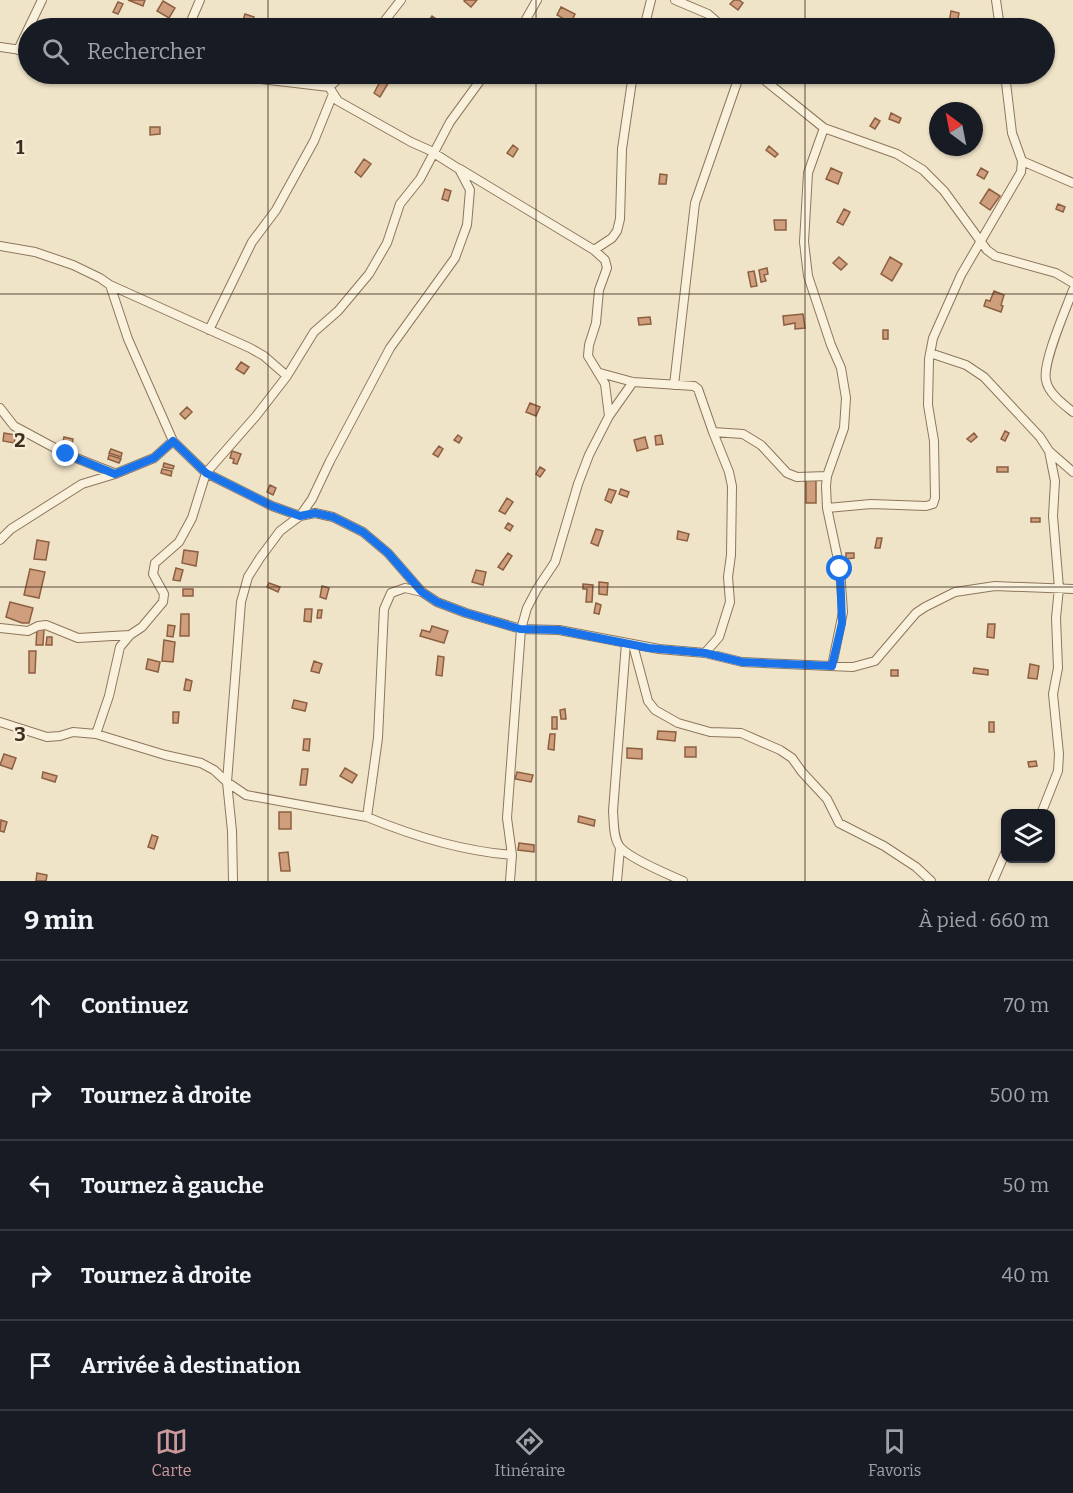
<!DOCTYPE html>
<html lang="fr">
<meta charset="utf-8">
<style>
body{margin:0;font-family:Bitter,serif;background:#20242c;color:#f1f3f6}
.controls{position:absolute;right:18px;bottom:18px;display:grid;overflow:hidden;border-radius:12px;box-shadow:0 2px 4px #0004}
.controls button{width:54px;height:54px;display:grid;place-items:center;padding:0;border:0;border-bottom:2px solid #363941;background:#171b24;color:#f1f3f6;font:30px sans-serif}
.compass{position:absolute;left:929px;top:102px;width:54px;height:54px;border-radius:50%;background:#171b24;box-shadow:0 2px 4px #0004;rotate:328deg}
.stop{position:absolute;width:18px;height:18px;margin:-14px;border:4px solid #1a73e8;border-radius:50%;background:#fff}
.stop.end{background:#1a73e8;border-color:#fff;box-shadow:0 2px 6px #0008}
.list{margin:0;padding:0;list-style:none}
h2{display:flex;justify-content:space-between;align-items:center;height:78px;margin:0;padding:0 24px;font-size:26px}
h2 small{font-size:20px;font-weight:400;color:#9ea1a6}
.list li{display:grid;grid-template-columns:39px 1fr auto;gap:18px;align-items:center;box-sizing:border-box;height:90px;padding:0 24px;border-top:2px solid #363941}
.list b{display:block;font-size:22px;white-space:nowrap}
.list em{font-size:20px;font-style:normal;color:#9ea1a6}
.icon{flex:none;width:33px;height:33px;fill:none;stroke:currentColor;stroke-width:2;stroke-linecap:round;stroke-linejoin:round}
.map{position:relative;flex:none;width:1073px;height:881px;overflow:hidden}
.search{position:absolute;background:#171b24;box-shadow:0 2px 4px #0004;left:18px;right:18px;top:18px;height:66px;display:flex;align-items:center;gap:15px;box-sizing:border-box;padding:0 21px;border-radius:33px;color:#9ea1a6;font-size:22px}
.sheet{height:528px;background:#171b24}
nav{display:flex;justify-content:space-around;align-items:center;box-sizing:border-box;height:84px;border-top:2px solid #363941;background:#171b24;font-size:16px;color:#9ea1a6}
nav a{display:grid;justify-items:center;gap:3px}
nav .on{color:#cc999b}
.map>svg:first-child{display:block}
.building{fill:#cf9f7d;stroke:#8d5f41;stroke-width:1.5}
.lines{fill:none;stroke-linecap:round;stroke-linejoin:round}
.minor-casing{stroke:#8d765c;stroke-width:10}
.minor{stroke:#faf1dc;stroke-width:8}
.route{stroke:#1a73e8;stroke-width:8}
.grid{fill:none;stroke:#3d2e20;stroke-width:1.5;stroke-opacity:0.55}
.grid-label{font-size:20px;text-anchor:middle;font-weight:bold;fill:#3d2e20;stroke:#f7eed8;stroke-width:4.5;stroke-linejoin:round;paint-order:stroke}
</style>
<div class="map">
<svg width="1073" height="881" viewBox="0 0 1073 881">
<rect width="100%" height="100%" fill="#f0e4c8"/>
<path class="building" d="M128,0H145L143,6Z
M465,0H477L471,7L464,1Z
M734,0H739L743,3L738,10L730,4Z
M163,1L175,8L169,18L157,11Z
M118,2L123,4L118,14L113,12Z
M561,7L575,14L571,23L557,15Z
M951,11L959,13L957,24L949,23Z
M245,14L254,17L252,23L243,20Z
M432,16L439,21L433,28H429L425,26Z
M383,76L390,80L380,97L374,93Z
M891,113L901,118L899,123L889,119Z
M875,118L880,121L875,129L870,126Z
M150,127H160V134L150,135Z
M513,145L518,149L513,157L507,153Z
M769,146L778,154L775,157L766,150Z
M364,159L371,164L361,177L355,172Z
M831,168L842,173L838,184L826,179Z
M981,168L988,172L984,179L977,175Z
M660,174L667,175L666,184H659Z
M445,189L451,191L448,201L442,199Z
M989,189L1000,196L990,210L980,203Z
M1058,204L1065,207L1063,212L1056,209Z
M844,209L850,212L843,225L837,222Z
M774,220H786V230H775Z
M839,257L847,264L841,270L833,263Z
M890,257L902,264L892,281L881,274Z
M767,268L768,274L764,275L766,281L761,282L759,270Z
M754,271L757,286L751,287L748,272Z
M994,291L1004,295L1001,305L1003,306L1001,312L984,306L986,300L990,301Z
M803,314L805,328L795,329V323L784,325L783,316Z
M650,317L651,324L639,325L638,318Z
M883,330H888V339H883Z
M241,362L249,367L244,374L236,369Z
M530,403L540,407L536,416L526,412Z
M187,407L192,412L185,419L180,414Z
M1005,431L1009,433L1005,441L1001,439Z
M4,433L16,435L14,443L3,441Z
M974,433L977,437L971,442L967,439Z
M458,435L462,438L459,443L454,440Z
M661,435L663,444L656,445L655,436Z
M64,437L73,439L72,444L63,442Z
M645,437L648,448L637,451L634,440Z
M62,443L71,446L70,451L61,448Z
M439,446L443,449L438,457L433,454Z
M111,449L122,453L121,457L109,453Z
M232,451L241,454L237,464L233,463L234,459L230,458Z
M109,455L121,459L119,463L108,459Z
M164,463L174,466L173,469L163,467Z
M540,467L545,470L540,477L536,474Z
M997,467H1008V472H997Z
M162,469L172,471L171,476L161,473Z
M806,480H816V503H806Z
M270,485L276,488L273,495L267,492Z
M609,489L616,491L611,503L605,500Z
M621,489L629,492L627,497L619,494Z
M507,498L513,502L505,514L499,511Z
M1031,518H1040V522H1031Z
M508,523L513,526L510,531L505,528Z
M596,529L603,531L598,546L591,543Z
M678,531L689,534L687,541L677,539Z
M877,538H882L880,548H875Z
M37,540L49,542L46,560L34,559Z
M184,550L198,552L196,566L182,563Z
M508,553L512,556L503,570L498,567Z
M846,553H854V558L846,559Z
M176,568L183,570L180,581L173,580Z
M30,569L45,572L39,598L24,595Z
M476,570L486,572L483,585L472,582Z
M599,582L608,583L607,595L599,594Z
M269,583L280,587L278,592L267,587Z
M583,584L593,585L592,602H586L587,589H583Z
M322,586L329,588L326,599L320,597Z
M183,589H193V596H183Z
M10,602L33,608L29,623H22L6,617Z
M596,603L601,605L599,614L594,613Z
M305,609H312L311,622L304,621Z
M318,610H322L321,618H317Z
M181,614H189V636H180Z
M988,624H995L994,638L987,637Z
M168,625L175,626L173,637L167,636Z
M432,626L448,631L444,643L420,636L422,630L430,632Z
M37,629H44L43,645H36Z
M47,637H52V645H46Z
M164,640L175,642L173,662L162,661Z
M29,651H36L35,673H29Z
M438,656L444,657L442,676L436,675Z
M148,659L160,662L158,672L146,669Z
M314,661L322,664L319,673L311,671Z
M1030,664L1039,666L1037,679L1028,678Z
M974,668L988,670V675L973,673Z
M891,670H898V676H891Z
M186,679L192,681L190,691L184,690Z
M294,700L307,703L305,711L292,708Z
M565,709L566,719H561L560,710Z
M173,712H179L178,723H173Z
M552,717H557V729H552Z
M989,722H994V732H989Z
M658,731L676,732L675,741L657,739Z
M550,734H555L554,750L548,749Z
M304,739H310L309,751L303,750Z
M685,747H696V757H685Z
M627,748L642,749V759L627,758Z
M4,754L16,758L12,769L0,765Z
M1036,761L1037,766L1029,767L1028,762Z
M345,768L357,775L352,783L340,776Z
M302,769H308L306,785H300Z
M43,772L57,776L55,782L42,778Z
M517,772L533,775L531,782L515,779Z
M279,812H291V829H279Z
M579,816L595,820L594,826L578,822Z
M1,820L7,822L4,832L0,831Z
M152,835L158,837L154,849L148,847Z
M519,843L534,845V852L518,850Z
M288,852L290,871H281L279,853Z
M37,873L47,875L46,881H36Z"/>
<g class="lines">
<g class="minor-casing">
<path id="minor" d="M675,0L708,14L724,28
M996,0L1000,28
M188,28L200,0
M379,28L401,0
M521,28L537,0
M644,28L651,0
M0,47L28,51
M18,50L42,0
M217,74L329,87L344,74
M757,74L824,128L897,154L923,170L944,191L987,250L995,256L1056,273L1073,283
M824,128L808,173L804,242L808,276L831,345L841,368L846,398L844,428L827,476L826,486L827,508L840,569L843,612L832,666
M1022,161L1073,183
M460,169L594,250L605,260L607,268L599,290L596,323L589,345L588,356L605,384L609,416L589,455L578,484L555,562L537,589L527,608L521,629L507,818L512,855L510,881
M0,246L35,252L73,265L100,278L110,285L128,339L173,441L206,473L272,506L300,516L315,513L333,517L363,532L388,553L422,592L437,602L466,613L521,629L559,630L659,649L705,653L742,662L853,667L875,661L916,613L925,607L955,592L995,586L1073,589
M594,250L612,238L617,231L620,219L622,149L633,74
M110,285L250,348L264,356L287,376
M1073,290C1066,309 1042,363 1046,380C1048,393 1063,404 1073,412
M209,330L252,242L276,210L314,141L333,94
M930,353L966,365L984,377L1040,437L1049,451L1073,472
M600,373L633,382L694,386L698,389L713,432L743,434L761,445L787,473L797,477L827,476
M674,385L695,203L740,74
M0,408L14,426L66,454L114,473
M609,416L633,382
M827,508L871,504L926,506L933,504L935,498L934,441L928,405L929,359L933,338L961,275L1021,172L1022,161L1012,133L1005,74
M0,540L11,529L82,484L115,474L154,458L173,441
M0,628L28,631L38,626L46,625L78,638L130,635
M626,643L613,811C614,822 613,840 621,848C630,858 669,875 683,881
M633,645L648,701L655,710L678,723L710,732L741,733L780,750L792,758L802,772L827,799L839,823L884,846L916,867L931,881
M705,653L719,637L730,602L728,577L731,555L732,486L729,472L713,432
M0,722L47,737L60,736L73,732L96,734L109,696L120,647L130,635L142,627L163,602L164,594L153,574L155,563L179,542L192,518L206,473L256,416L287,376L314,332L338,311L369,274L387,243L400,204L420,179L450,122L485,74
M96,734L165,755L201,763L214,770L227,782L246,795L367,817L378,738L384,609L391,593L405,588L422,592
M1041,814L1058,771L1059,754L1053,694L1058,668L1056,618L1059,588L1053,516L1055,481L1049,451
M367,817C413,836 461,851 512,855
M233,881L232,831L227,782L241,602L248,577L260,558L280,531L300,516L312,499L330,461L390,348L455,258L467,225L470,190L459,169L429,150L411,142L338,101L329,87
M617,881L620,848
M993,881L1006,851"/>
</g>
<use href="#minor" class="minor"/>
</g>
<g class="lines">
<path class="route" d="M66,454L115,474L154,458L173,441L206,473L272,506L300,516L315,513L333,517L363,532L388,553L422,592L437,602L466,613L520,629L559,630L649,648L705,653L742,662L832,666L842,623L840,569"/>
</g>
<path class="grid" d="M268,0V28M536,0V28M805,0V28M268,74V881M536,74V881M805,74V881M0,294H1073M0,587H1073"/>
<g class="grid-label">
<text x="20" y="154">1</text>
<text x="20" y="447">2</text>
<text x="20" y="741">3</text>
</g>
</svg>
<div class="controls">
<button><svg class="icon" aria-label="layers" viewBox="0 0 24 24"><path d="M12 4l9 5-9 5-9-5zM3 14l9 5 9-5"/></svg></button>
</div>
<svg class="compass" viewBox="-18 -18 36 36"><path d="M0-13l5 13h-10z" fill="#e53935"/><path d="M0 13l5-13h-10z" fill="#9ea1a6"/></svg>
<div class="stop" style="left:840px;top:569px"></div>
<div class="stop end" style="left:66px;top:454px"></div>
<div class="search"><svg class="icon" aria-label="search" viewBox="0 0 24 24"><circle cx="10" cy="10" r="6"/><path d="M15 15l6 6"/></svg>Rechercher</div>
</div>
<section class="sheet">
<h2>9 min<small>À pied · 660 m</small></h2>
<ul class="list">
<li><svg class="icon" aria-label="ahead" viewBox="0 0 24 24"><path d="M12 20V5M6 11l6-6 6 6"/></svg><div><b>Continuez</b></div><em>70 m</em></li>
<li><svg class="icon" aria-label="right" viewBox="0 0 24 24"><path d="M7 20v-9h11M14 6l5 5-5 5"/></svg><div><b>Tournez à droite</b></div><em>500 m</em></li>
<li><svg class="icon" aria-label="left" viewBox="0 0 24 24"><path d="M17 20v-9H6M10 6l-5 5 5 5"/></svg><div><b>Tournez à gauche</b></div><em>50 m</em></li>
<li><svg class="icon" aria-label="right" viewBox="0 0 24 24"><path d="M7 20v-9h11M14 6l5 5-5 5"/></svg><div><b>Tournez à droite</b></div><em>40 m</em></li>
<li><svg class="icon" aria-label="arrive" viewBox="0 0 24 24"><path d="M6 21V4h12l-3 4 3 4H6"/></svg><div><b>Arrivée à destination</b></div></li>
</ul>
</section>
<nav>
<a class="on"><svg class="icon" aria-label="map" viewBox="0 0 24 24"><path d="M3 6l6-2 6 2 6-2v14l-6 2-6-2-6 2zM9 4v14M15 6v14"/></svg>Carte</a>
<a><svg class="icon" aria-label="directions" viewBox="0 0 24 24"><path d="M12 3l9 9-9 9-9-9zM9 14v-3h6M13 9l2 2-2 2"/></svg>Itinéraire</a>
<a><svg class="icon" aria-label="saved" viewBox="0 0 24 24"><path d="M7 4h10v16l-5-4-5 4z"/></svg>Favoris</a>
</nav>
